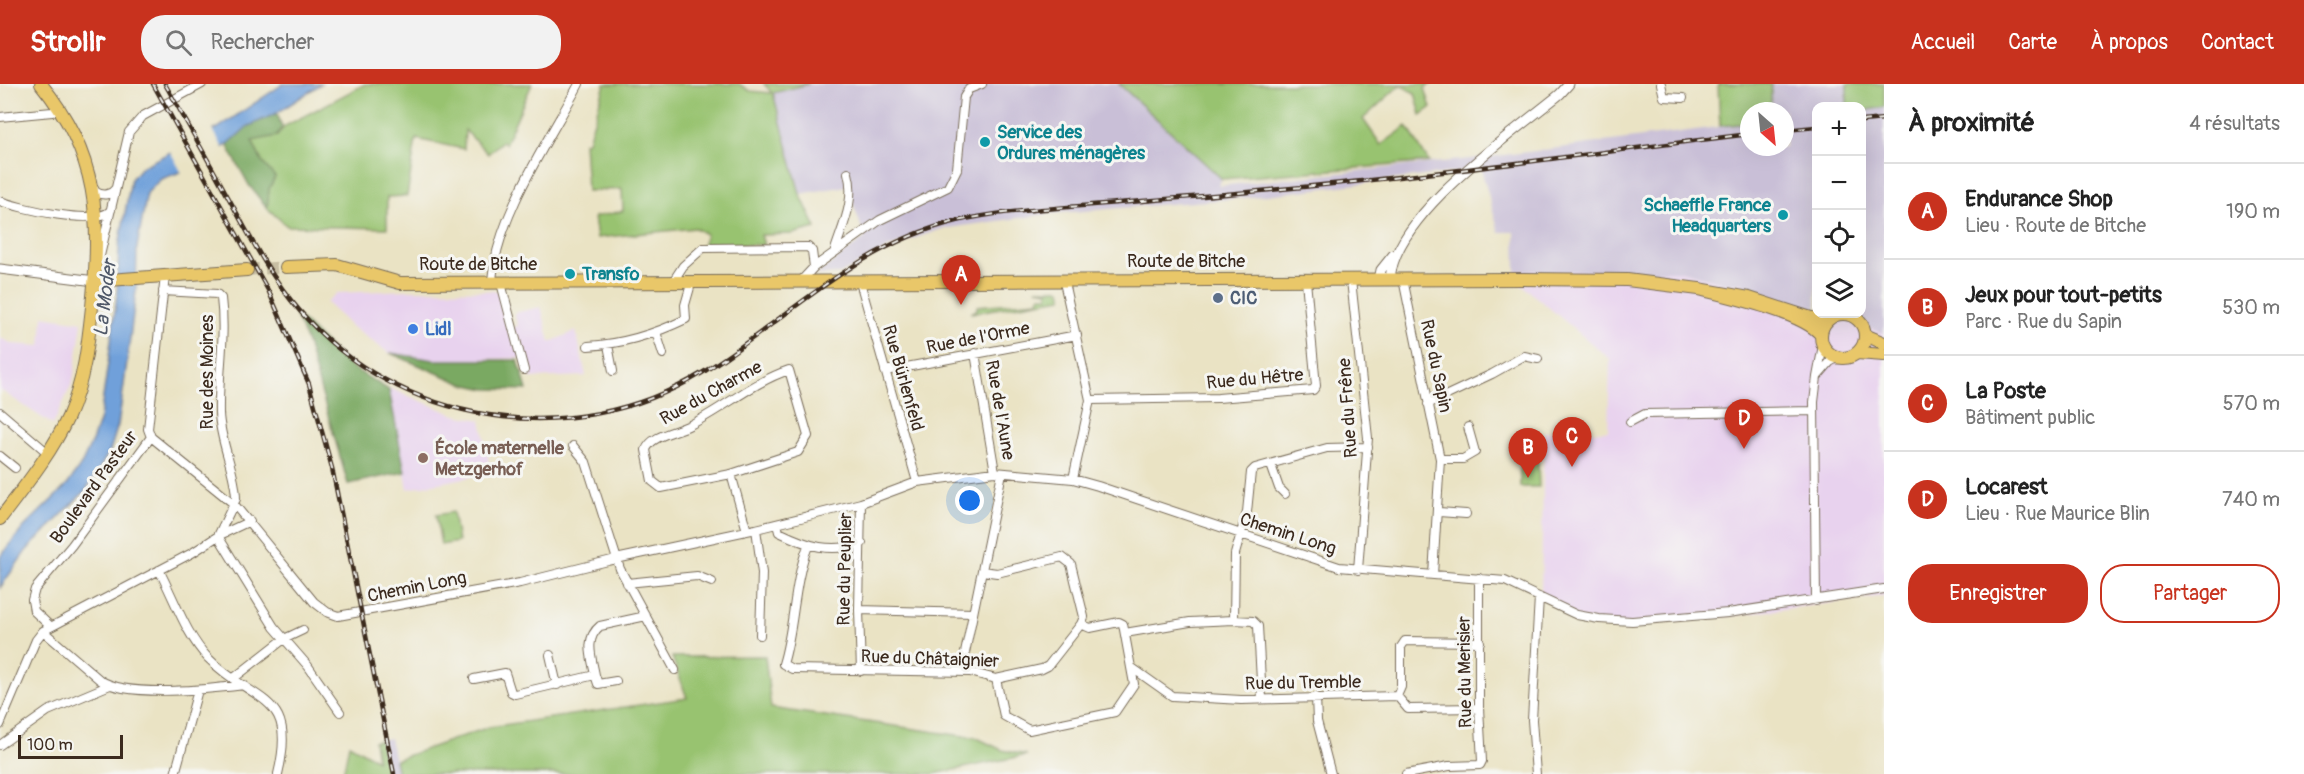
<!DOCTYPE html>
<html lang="fr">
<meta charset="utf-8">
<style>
body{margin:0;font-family:Pangolin,sans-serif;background:#f2f2f2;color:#222}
.controls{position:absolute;right:18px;top:18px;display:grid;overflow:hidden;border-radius:12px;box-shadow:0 6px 24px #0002}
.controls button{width:54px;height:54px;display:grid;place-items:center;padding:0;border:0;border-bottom:2px solid #e0e0e0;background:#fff;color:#222;font:30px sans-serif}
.compass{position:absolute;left:1740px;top:18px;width:54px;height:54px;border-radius:50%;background:#fff;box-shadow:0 6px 24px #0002;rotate:153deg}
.scale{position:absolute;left:18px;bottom:15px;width:105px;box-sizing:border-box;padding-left:6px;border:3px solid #3b2a1e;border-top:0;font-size:16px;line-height:21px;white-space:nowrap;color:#3b2a1e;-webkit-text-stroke:4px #f6f6f2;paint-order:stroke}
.you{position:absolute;left:970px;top:417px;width:21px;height:21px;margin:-15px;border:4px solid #fff;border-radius:50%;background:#1a73e8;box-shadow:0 0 0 9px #1a73e833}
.badge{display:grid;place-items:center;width:39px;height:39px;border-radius:50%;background:#c8321e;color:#fff;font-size:20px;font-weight:700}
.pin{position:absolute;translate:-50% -50px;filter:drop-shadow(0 2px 3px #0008)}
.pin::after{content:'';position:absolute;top:32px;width:21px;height:18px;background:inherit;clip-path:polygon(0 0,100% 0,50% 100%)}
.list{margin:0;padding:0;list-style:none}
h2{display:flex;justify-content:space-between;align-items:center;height:78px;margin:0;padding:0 24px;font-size:26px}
h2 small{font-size:20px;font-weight:400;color:#767676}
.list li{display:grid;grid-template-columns:39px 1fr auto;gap:18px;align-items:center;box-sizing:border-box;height:96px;padding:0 24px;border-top:2px solid #e0e0e0}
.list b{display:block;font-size:22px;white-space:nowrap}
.list p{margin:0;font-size:20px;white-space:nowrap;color:#767676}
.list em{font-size:20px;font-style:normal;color:#767676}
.actions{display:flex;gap:12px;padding:18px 24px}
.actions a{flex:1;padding:14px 0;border:2px solid #c8321e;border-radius:24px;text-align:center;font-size:21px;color:#c8321e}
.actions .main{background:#c8321e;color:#fff}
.icon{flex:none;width:33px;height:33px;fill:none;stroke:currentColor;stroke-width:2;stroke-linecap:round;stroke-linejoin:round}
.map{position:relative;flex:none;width:1884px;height:690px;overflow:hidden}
header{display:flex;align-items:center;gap:36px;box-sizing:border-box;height:84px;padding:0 30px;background:#c8321e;color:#fff}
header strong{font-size:28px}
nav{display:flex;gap:33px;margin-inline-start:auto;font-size:21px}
.search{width:420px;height:54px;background:#f2f2f2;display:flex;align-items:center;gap:15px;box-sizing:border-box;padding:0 21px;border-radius:24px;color:#767676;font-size:22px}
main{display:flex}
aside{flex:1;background:#fff}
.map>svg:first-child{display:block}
.built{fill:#e8d2ee}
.industrial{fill:#c9bfd7}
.green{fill:#98c370;stroke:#6a7647;stroke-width:1.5}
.forest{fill:#7aa962;stroke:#5a6a40;stroke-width:1.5}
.water{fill:#70a0da;stroke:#56657c;stroke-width:1.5}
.pier{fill:#eae3c4}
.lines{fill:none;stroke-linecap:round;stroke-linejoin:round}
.primary-tunnel{stroke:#c7bea3;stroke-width:12;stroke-dasharray:12 6;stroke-linecap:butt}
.minor-casing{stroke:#786b58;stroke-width:10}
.tertiary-casing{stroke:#786b58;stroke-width:11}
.primary-casing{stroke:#786b58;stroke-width:14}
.minor{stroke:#fff;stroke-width:8}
.tertiary{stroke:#fff;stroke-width:9}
.primary{stroke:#e9c769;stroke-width:12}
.rail-casing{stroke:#3b2a1e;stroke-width:4.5}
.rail{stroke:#f6f6f2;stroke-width:2;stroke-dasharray:7;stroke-linecap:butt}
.culture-dot{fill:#0f9aa8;stroke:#f6f6f2;stroke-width:2}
.service-dot{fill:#5c6f8a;stroke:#f6f6f2;stroke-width:2}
.shop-dot{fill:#3f7fe0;stroke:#f6f6f2;stroke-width:2}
.education-dot{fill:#8d6e63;stroke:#f6f6f2;stroke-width:2}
.labels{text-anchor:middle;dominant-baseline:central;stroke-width:6;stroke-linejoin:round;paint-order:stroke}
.culture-label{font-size:18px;font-weight:bold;fill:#0d838f;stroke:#f6f6f2;text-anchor:start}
.street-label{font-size:18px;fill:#3b2a1e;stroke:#f6f6f2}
.service-label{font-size:18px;font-weight:bold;fill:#4e5e75;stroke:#f6f6f2;text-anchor:start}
.shop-label{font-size:18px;font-weight:bold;fill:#366cbe;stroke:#f6f6f2;text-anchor:start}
.education-label{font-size:18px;font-weight:bold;fill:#785e54;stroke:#f6f6f2;text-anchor:start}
.water-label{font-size:20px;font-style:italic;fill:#505969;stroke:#f6f6f2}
</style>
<header>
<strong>Strollr</strong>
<div class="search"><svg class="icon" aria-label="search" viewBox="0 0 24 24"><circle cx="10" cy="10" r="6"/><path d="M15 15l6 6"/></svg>Rechercher</div>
<nav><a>Accueil</a><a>Carte</a><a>À propos</a><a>Contact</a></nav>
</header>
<main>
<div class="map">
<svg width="1884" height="690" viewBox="0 0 1884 690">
<rect width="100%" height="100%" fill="#f6f6f2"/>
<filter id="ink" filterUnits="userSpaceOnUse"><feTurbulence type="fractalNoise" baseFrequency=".0167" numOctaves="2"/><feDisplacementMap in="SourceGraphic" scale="12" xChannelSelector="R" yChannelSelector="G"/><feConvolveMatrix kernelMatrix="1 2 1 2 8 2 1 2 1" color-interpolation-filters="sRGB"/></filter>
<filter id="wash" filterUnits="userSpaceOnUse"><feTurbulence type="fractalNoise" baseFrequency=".008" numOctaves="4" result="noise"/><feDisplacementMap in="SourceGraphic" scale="24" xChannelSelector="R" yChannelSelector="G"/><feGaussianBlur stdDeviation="1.35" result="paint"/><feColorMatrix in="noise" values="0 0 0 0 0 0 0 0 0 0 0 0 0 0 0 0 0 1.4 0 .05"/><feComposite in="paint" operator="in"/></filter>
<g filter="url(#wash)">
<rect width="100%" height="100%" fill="#eae3c4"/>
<path class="built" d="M1577,185L1682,187L1727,199L1744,198V202L1816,227V230H1825L1884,249V512L1731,532L1618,541L1576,534L1541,510L1544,348L1608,347L1610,275L1516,196V187Z
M408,206L498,207L509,245L518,242L514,229L541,223L550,258L576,247L586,292L530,294L527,274L434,276L389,269L349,241L326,218L337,209Z
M43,232L82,238L73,297L53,341L2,307L0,309V254L13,260L41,262Z
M389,304L455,331L481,336L491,389L408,405Z"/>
<path class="industrial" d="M809,0H1119L1222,95L1218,102L1489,73L1749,39V63H1785V27H1771V0H1847V22H1816V227L1744,202L1743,198L1727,199L1682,187H1516L1515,148H1499L1481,85L1243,114L1048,130L942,145L890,163L840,190L816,191L865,154L847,102L800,110L773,9Z
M1884,23V249L1825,230H1862V27Z
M390,654L398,690H387L380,656Z"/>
<path class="green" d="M365,0H471L473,3L478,0H532L505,60L502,57L488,70L465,46L464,65L416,55L407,112L387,113V144L287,142L267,124L269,105L275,93L262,78L252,56L277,52L285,42Z
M605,0H739L750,7L772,9L764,0H809L773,9L800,110L816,144L792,150L761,151L764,161L703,160L706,150L695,144L597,154L594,133L623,127L622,105L587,107L584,58L588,57Z
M1119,0H1431L1425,4L1431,24L1421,31L1415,9L1400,1L1363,35L1381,61L1407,42L1429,78L1222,95Z
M1718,0H1771V27H1749V39L1720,42Z
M1847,0H1884V23L1862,27V22H1847Z
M1036,205H1061L1063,214L971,229L977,225V222L1039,217L1040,212H1048V207Z
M1520,378H1538L1539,403H1520Z
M453,428L458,458L441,461L436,431Z
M765,572L771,624L977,654L1002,666L1027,671L934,690H398L395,676L489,643L687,614L672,573Z
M380,656L387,690H343L349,660L377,676L374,657Z"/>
<path class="forest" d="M277,29L282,43L277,52L252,57L262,78L275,93L269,105L267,124L249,101L227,61L247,43Z
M295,230L351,283L389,306L405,388L348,400L307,259Z
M390,269L434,276H518L527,306L486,305L463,300Z"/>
<path class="water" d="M283,0H321L277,29L247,43L227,61L189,85L161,95L147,109L137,163L136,207L124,301L118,341L110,367L86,406L26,467L0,504V473L24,443L68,400L82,379L93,355L100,334L109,272L117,210L119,162L131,95L141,83L218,44Z"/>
<path class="pier" d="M212,44L224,66L183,91L169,65Z"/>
</g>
<g filter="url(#ink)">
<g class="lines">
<path class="primary-tunnel" d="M247,186L286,183"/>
<g class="minor-casing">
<path id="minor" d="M1661,0L1664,13L1683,14
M0,33L52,28L60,25
M93,103L96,108C103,112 111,111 115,105
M0,117C19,124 97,143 111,126
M834,169C842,143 856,117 848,89
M99,176L129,48L143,32L202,0
M1403,195L1440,375L1433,491
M1351,196L1368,354L1358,486
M800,198L814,183L880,136L948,103L957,85L964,13L969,5L982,0
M860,198L917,398
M1064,198L1090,316L1073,395
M492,199C495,135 549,56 579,0
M501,199L524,286
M672,199L683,182L703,164L808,163L812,167L814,183
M163,207L217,210L221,214C226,253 218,290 219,329C220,359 236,388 236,415L218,452L250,437
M656,248L663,270
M608,261L613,287
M1823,261L1817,293L1830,278L1839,273
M588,262C622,260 655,250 686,235L685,221L691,200
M975,269L995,388
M885,287L1077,251
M1090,316L1218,314L1313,306L1316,302L1306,197
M1428,320L1492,290L1524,272L1538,275
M0,328L48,369
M1630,338L1645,330L1814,327
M151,353L234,420L314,518L327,528L338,532L520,499L616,475L756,445L861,419L917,398L995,388L1073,395L1098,402L1339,483L1505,497L1577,531L1599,535L1632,537L1728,529L1884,505
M573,362L586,378L620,485L675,586
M0,372L15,384
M1440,375H1463L1475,368L1468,343
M1271,381L1279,404L1285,410
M731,390L661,404L652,397L646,366C651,351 677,348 690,341C724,324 753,298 789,286L808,352L798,368L731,390L747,447
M861,419L859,526L861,587
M1439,428L1466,430
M777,440L779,448C808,462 830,470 862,459
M756,445L762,489L760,551
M808,462C793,500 795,541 783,580L792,585L970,588L996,595L1042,585L1048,582L1081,540L1084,533L1071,480L1062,473L997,489L982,487
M159,486C174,514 186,551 208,574C254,621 298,608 278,690
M627,499L697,492L712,498
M1816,517L1814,318L1817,293
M859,526L973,529
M50,542L34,527L32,516L35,505L72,461L151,353L148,345L165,192
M43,547L100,596C127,614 211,605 244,601
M1125,549L1190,538L1234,536
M550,571L557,601
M1131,583L1172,612L1241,616L1397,612L1408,625L1479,624
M970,588L965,569L1002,389
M595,591L598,600L616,597
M234,594L284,555L303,546
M474,595L505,589L511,608L515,610L595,591C592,574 584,555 600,542L646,532
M996,595L1004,632L1029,646L1115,628L1134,600L1123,540L1119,538L1090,544L1081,540
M1397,612L1401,603V563L1405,557L1480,558
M1316,613L1317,637L1331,690
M1262,615L1258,542L1253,537L1234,536L1235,470L1247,428L1251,388L1255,384L1327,364L1368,363
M0,641L36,556L43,547L192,469L218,452L274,543L308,582L340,628
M0,661L48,627L110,601
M175,690L198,606
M1406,690L1449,682L1480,681L1482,677L1479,624V494
M1536,690L1532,636L1539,513"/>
</g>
<g class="tertiary-casing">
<path id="tertiary" d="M0,185L95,197
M1379,196L1381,186L1393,171
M1390,196C1393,131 1513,49 1560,10L1569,0"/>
</g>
<g class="primary-casing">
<path id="primary" d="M286,183L337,181L400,199L1523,195L1627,196L1699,205
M95,197L247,186
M1821 252a22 22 0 1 1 44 0a22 22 0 1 1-44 0Z
M1821,251C1804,229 1728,212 1699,205L1749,214L1811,234H1829
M1865,251L1884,259
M1857,269L1884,271
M0,435C24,403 51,370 68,333C84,297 88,261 92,223C101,135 99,71 41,0"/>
</g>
<use href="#minor" class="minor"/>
<use href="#tertiary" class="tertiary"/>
<use href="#primary" class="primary"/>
<g class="rail-casing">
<path id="rail" d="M153,0L269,208L309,300L332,384L394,690
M165,0C186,37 207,74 227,111C249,151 269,191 299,226C398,342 572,369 702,289C787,236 855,161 957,137C1001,127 1046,125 1092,121C1155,116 1218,111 1281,105C1437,91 1593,69 1749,50
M1862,37L1884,35
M1785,46L1816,43"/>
</g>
<use href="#rail" class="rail"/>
</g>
</g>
<g class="culture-dot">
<circle cx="985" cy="58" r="6"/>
<circle cx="1783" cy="131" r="6"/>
<circle cx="570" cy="190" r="6"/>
</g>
<circle class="service-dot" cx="1218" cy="214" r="6"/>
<circle class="shop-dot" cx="413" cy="245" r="6"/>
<circle class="education-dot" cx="423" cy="374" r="6"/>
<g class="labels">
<g class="culture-label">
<text x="997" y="48">Service des<tspan x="997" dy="21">Ordures ménagères</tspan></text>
<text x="1771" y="121" text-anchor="end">Schaeffle France<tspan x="1771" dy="21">Headquarters</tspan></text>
<text x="582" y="190">Transfo</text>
</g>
<g class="street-label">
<text x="1186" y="177">Route de Bitche</text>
<text x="478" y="180">Route de Bitche</text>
<text transform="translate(978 254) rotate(-11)">Rue de l'Orme</text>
<text transform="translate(1436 282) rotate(78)">Rue du Sapin</text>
<text transform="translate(207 288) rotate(-90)">Rue des Moines</text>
<text transform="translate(903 294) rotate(74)">Rue Bürlenfeld</text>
<text transform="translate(1255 295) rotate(-5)">Rue du Hêtre</text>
<text transform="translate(711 309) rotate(-29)">Rue du Charme</text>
<text transform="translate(1348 324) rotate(-94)">Rue du Frêne</text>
<text transform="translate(1000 326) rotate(80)">Rue de l'Aune</text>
<text transform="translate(94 403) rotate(-54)">Boulevard Pasteur</text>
<text transform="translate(1288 450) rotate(18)">Chemin Long</text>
<text transform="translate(845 485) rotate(-89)">Rue du Peuplier</text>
<text transform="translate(417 503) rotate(-11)">Chemin Long</text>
<text transform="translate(930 575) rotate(2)">Rue du Châtaignier</text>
<text transform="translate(1465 588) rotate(-91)">Rue du Merisier</text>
<text transform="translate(1303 599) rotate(-1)">Rue du Tremble</text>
</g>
<g class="service-label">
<text x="1230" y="214">CIC</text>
</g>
<g class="shop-label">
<text x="425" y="245">Lidl</text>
</g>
<g class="education-label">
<text x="435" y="364">École maternelle<tspan x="435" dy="21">Metzgerhof</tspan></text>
</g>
<g class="water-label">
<text transform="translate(105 214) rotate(-83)">La Moder</text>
</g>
</g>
</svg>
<div class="controls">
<button>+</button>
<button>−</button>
<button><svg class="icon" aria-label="locate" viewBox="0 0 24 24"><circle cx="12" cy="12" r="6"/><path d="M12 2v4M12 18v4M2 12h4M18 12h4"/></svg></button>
<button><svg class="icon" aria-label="layers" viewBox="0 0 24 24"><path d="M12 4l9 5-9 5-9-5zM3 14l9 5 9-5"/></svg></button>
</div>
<svg class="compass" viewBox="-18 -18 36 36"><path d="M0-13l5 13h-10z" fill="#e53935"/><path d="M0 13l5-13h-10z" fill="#767676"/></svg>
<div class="scale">100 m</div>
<div class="you"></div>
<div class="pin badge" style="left:961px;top:221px">A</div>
<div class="pin badge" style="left:1528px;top:394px">B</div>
<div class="pin badge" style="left:1572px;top:383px">C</div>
<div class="pin badge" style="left:1744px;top:365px">D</div>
</div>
<aside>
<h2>À proximité<small>4 résultats</small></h2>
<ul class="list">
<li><span class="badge">A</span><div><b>Endurance Shop</b><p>Lieu · Route de Bitche</p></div><em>190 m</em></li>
<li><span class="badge">B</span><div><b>Jeux pour tout-petits</b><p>Parc · Rue du Sapin</p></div><em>530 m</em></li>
<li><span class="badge">C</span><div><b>La Poste</b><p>Bâtiment public</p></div><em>570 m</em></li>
<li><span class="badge">D</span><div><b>Locarest</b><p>Lieu · Rue Maurice Blin</p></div><em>740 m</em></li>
</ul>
<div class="actions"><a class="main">Enregistrer</a><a>Partager</a></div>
</aside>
</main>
